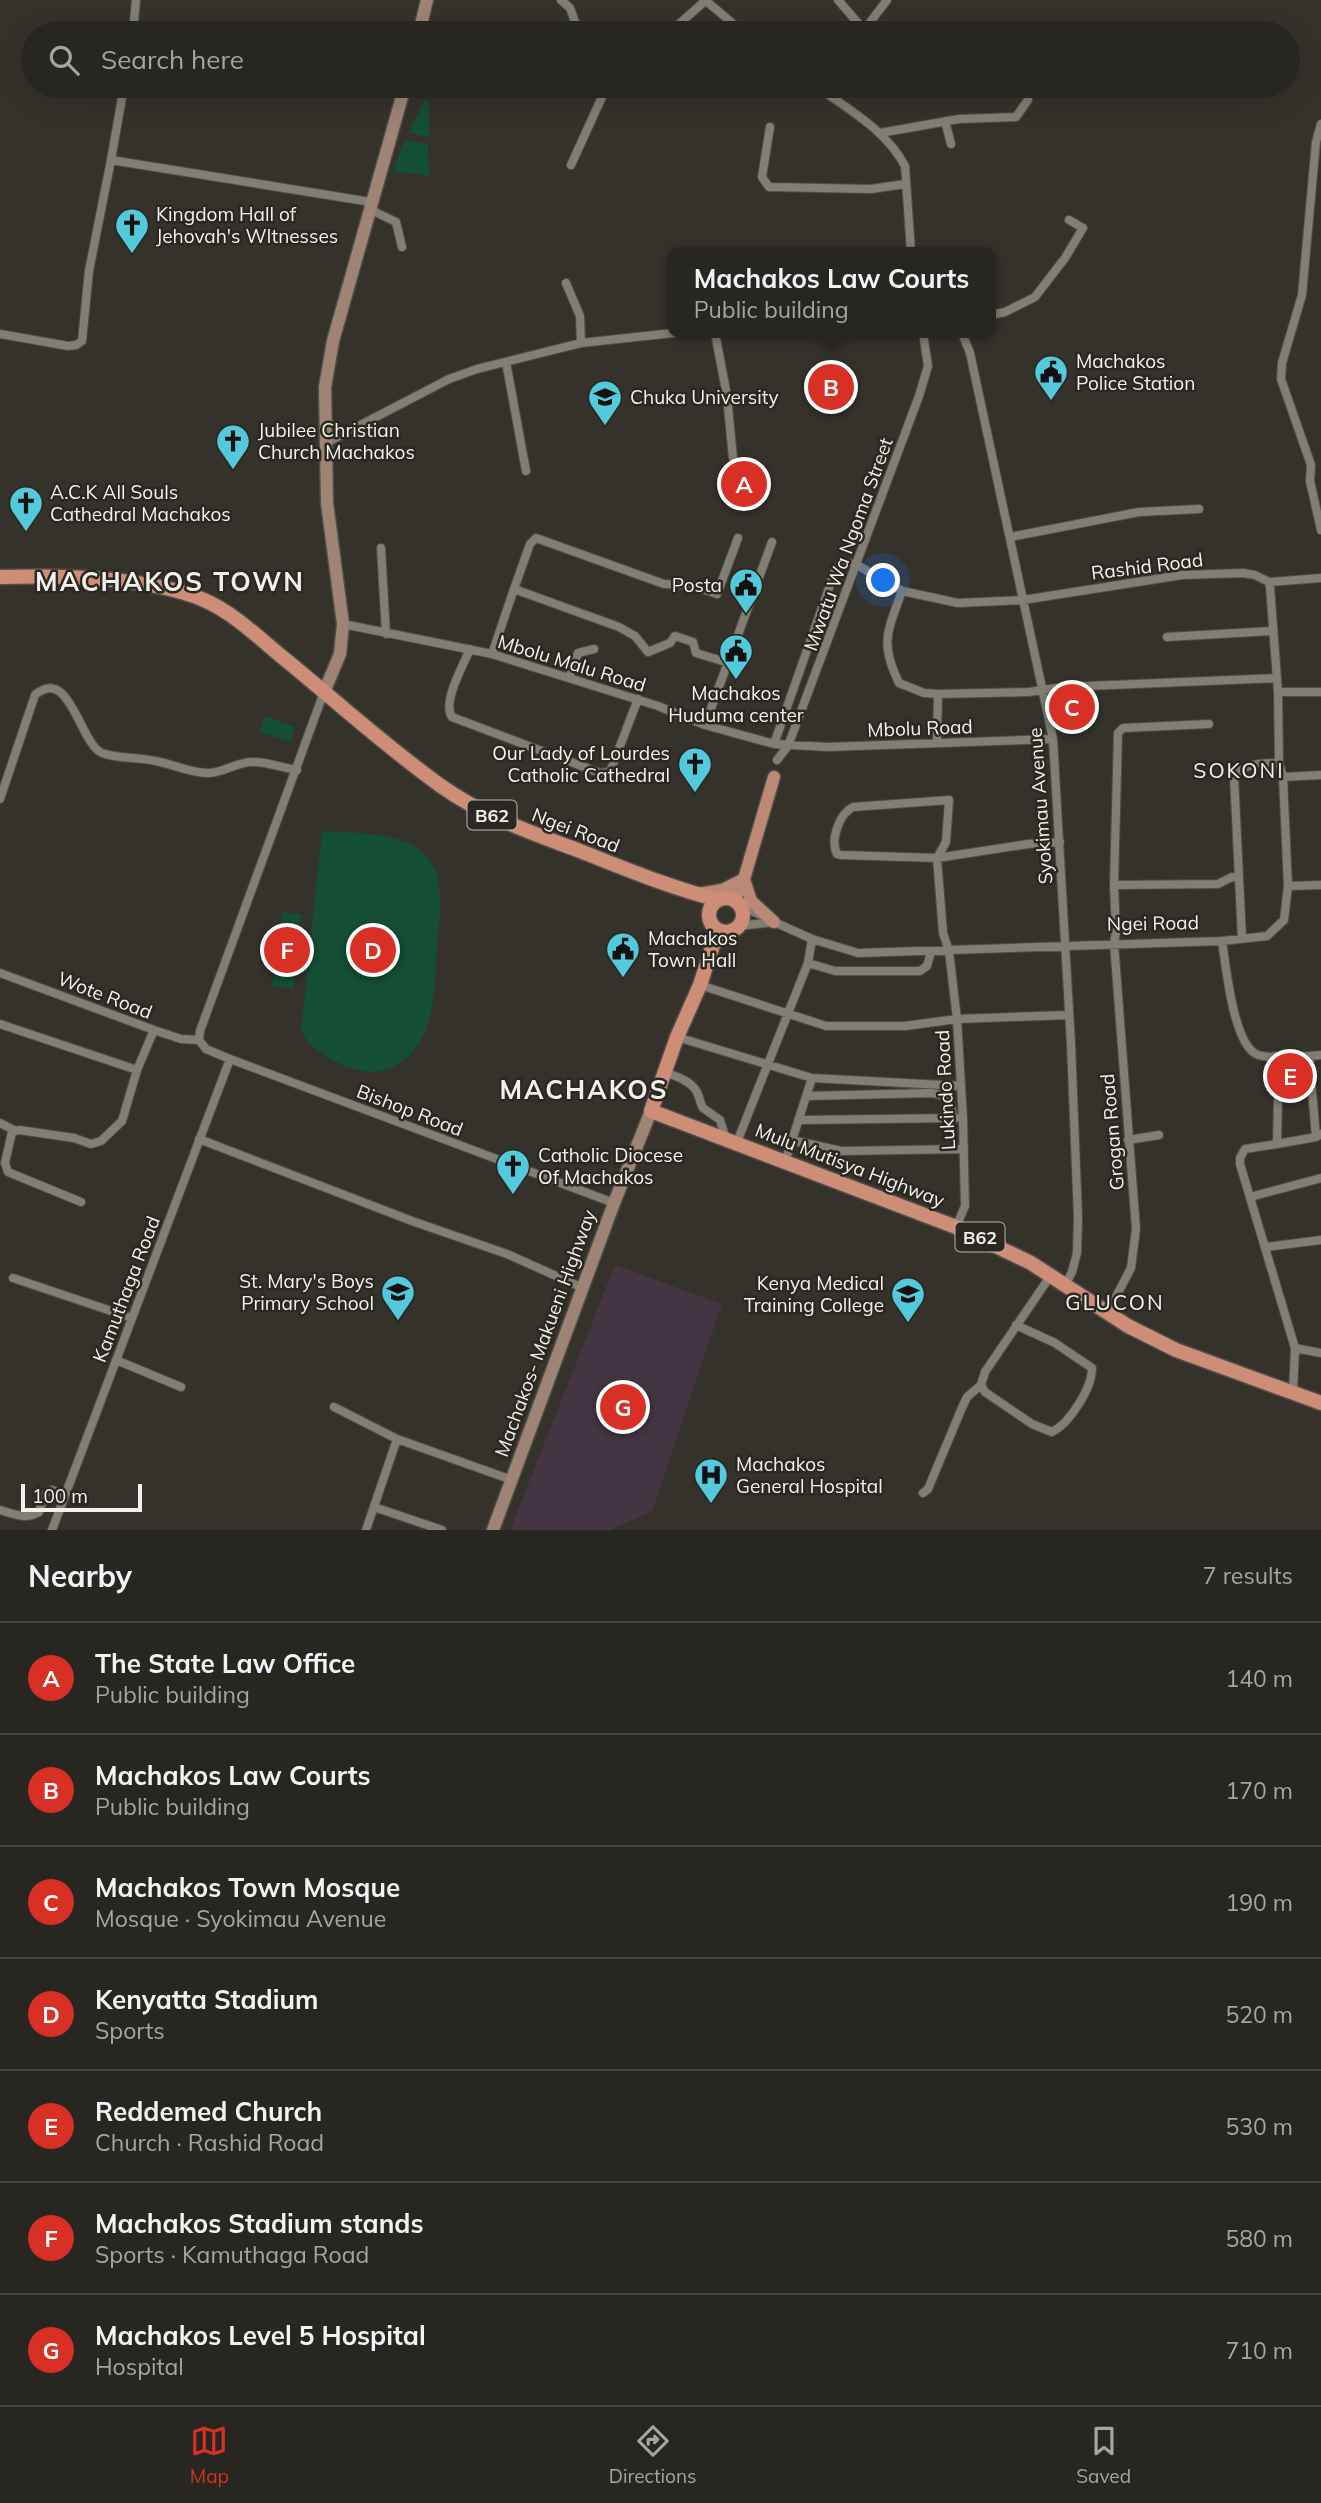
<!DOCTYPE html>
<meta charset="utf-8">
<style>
body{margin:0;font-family:Mulish,sans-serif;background:#34322d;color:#f1f3f6}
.scale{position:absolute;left:21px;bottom:18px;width:121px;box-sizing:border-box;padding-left:7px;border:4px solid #f2f1ec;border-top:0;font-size:19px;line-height:24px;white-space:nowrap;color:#f2f1ec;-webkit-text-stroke:5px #2b2821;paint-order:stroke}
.you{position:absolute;left:884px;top:581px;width:24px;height:24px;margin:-18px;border:5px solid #fff;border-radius:50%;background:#1a73e8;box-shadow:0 0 0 10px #1a73e833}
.badge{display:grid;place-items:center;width:46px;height:46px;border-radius:50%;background:#d93025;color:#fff;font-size:23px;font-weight:700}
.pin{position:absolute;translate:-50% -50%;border:4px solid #fff;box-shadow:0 2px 7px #0006}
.popup{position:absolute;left:667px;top:247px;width:329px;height:91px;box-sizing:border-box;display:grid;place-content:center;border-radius:14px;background:#282620;filter:drop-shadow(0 2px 5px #0005);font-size:23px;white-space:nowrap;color:#a5a5a5}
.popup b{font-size:26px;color:#f1f3f6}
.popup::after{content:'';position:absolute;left:50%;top:100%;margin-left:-14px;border:14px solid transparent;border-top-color:#282620}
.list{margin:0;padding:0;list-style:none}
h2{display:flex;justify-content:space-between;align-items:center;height:91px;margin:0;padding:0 28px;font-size:30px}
h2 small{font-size:23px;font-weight:400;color:#a5a5a5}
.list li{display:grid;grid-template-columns:46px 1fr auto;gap:21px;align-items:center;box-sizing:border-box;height:112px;padding:0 28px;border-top:2px solid #44433e}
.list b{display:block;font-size:26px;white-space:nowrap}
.list p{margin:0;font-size:23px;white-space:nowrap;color:#a5a5a5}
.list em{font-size:23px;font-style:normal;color:#a5a5a5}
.icon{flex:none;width:38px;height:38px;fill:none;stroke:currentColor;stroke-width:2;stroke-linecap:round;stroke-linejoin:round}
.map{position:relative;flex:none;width:1321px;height:1530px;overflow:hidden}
.search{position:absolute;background:#282620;box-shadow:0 7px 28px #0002;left:21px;right:21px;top:21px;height:77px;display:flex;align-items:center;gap:18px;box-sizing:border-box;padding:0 24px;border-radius:38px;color:#a5a5a5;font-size:26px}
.sheet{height:875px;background:#282620}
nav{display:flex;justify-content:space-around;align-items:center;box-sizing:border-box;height:98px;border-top:2px solid #44433e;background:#282620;font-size:19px;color:#a5a5a5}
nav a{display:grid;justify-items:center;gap:4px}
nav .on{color:#d93025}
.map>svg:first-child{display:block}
.medical{fill:#433542}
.green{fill:#144e34}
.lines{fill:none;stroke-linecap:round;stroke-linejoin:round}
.minor-casing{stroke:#504e47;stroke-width:10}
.secondary-casing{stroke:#504e47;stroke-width:15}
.primary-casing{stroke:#504e47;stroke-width:15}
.trunk-casing{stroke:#504e47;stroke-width:17}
.minor{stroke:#817e75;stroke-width:8}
.secondary{stroke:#9e8475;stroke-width:12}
.primary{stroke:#bb8976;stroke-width:12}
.trunk{stroke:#ce8d76;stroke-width:14}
.labels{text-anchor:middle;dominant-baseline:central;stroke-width:5;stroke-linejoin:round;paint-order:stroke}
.shield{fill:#2b2821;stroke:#b6b5af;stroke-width:2}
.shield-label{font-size:18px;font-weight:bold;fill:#f2f1ec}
.poi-label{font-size:19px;fill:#f2f1ec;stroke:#2b2821;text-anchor:start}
.street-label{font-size:19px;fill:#f2f1ec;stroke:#2b2821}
.neighbourhood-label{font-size:21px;letter-spacing:2px;fill:#f2f1ec;stroke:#2b2821}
.district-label{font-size:26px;font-weight:bold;letter-spacing:2px;fill:#f2f1ec;stroke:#2b2821}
</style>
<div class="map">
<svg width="1321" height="1530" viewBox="0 0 1321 1530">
<rect width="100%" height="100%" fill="#35322b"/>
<path class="medical" d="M615,1265L722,1304L652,1511L610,1530H510Z"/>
<path class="green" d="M424,101H429V138L409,132Z
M404,141L428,144L429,176L393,171Z
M265,716L295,727L290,742L259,732Z
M322,831C346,832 396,833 416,847C426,854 434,864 437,876C443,899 439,923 437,945C434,990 438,1045 391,1068C379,1074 358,1072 345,1066C328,1058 308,1048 301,1030Z
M282,912L301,914L293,989L272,986Z"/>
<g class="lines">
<g class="minor-casing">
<path id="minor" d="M561,0L570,8L579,33
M705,0L744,33
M838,0L865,31
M133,33L136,0
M669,33L705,1
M862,33L887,0
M816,86C848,109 886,130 905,166L911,252
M945,121L951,144
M1321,124L1316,142L1302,295L1282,363L1281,379L1311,465L1310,481L1321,530
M770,127L762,177L769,187L871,189L905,184
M880,133L959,119L1016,117L1028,100
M111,160L371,202
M571,165L607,86
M369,209L396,222L402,247
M566,283L580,316L581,343
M990,315L1005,312L1035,297L1065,258L1083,228L1069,220
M715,333L727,396L733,458
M962,333L970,353L1053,739L1071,1044L1078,1217L1077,1253L1072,1272L1065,1285
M0,334L68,346L76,345L82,341L89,271L111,160L124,86
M506,362L526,471
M326,443L449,379L477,369L581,343L673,333
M1010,537L1139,512L1199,509
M381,548L386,634
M1269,582L1321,578
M514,589L530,544L536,538L664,584L691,585L717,594L738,538
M902,591C888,631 879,642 899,683L924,693L938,694L1029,692L1064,687L1277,678
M343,624L492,654L658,706L705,725L774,744L828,747L1053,739
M1167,637L1272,631
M470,649C463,666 442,702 452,717L600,773L610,772L638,699
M492,654L514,589L619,627L635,636L648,652L670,643L675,636L693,642L696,653L729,663
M569,677L578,653L594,649
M1278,692H1321
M1209,724L1123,728L1118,733L1114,885L1218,884L1232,877L1239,878
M705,725L772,542
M937,742L938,694
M774,744L836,568L849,563L857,565L902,591L958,603L1023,600L1182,575L1243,573L1255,575L1269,582L1270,587L1278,692L1279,763L1283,777L1288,886
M777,760L788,746L919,396L928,366L923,333
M1283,777L1321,775
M0,799L35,695C70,665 80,744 102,753C118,759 139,757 155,761C173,764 190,773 208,773C224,773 238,761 254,762C268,762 283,768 297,770
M739,905L761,915
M772,921L812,939L858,953L1222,941L1267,936L1284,920L1288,886L1321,885
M739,926L774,922
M1242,938L1234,777C1245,762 1262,764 1279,763
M1222,941C1226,966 1233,1042 1256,1054C1267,1060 1307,1056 1321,1055
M808,963L835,971H920L927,966L931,952
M0,973L154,1030L181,1039L199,1040
M700,985L826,1026H905L957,1019L1068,1015
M0,1024L137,1070
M677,1037L812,1078L785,1162
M199,1040L206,1049L230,1059L614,1203
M199,1040L200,1031L324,692
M1275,1056L1278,1097L1277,1144L1245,1149L1240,1158V1164L1295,1348
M1309,1056L1316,1137
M665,1072C678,1077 695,1082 699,1097C700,1101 701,1105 703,1108L720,1120L726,1139
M812,1078L961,1086
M807,1096L931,1093C948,1095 952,1101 953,1118
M800,1120L956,1118
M0,1123L14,1130
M199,1139L412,1221L507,1254L583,1288
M792,1140L841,1151L964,1149
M1128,1140L1159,1135
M737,1142L808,963L812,939
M1277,1144L1316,1137L1321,1134
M1250,1197L1321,1178
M81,1202L8,1172L5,1163L12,1132L19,1130L74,1138L91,1144L101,1141L122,1121L137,1070L154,1030
M956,1227L965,1206L963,1119L957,1019L949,951L943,933L937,858L946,842L949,800L853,807C839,814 830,840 837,854L841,855L937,858L1028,844L1060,842
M1266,1247L1321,1240
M13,1278L132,1318
M1108,1312L1131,1268L1136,1229L1114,943L1116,932L1114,885
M1016,1325L1055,1343L1092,1368C1092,1388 1070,1423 1052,1432L1032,1424L985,1392L981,1385L985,1372L1051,1275
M116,1360L181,1387
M1293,1393L1295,1348L1321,1353
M334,1407L397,1439L512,1480
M923,1493L928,1489L961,1410L967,1397L981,1385
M374,1507L442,1530
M0,1510C13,1514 26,1520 39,1512L45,1493L52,1490L65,1495
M52,1530L230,1059
M366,1530L397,1439"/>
</g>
<g class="secondary-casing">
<path id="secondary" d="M419,33L427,0
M324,692L340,654L343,624L327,503L325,387L333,341L405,86
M493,1530L614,1203L651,1111"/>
</g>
<g class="primary-casing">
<path id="primary" d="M698,894L722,890L744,879L751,901L774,922
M734,901L744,879L774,777"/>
</g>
<g class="trunk-casing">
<path id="trunk" d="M0,577C59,575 150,577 204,600C232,612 257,636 281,656C334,699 385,746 441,786C483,816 532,833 580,851C626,869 671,888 719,900
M709 915a17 17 0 1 1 34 0a17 17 0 1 1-34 0Z
M724,932L713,945L700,985L677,1037L651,1111L956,1227L1031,1263L1128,1326L1176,1350L1321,1403"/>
</g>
<use href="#minor" class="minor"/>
<use href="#secondary" class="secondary"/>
<use href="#primary" class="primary"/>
<use href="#trunk" class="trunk"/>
</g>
<defs>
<g id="church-pin" transform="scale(1.75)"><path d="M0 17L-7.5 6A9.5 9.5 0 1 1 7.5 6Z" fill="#53cadc" stroke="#2b2821"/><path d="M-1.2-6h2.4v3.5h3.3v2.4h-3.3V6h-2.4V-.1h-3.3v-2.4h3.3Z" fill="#111"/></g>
<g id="civic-pin" transform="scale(1.75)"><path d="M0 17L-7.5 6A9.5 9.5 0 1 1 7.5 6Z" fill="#53cadc" stroke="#2b2821"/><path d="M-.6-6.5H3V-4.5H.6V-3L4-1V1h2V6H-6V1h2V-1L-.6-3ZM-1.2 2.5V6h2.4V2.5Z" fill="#111"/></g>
<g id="university-pin" transform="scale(1.75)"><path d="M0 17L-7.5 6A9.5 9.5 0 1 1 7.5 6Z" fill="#53cadc" stroke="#2b2821"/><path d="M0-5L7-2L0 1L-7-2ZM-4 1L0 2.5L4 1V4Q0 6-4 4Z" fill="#111"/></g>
<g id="school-pin" transform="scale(1.75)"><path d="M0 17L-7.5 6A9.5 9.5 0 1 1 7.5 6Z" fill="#53cadc" stroke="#2b2821"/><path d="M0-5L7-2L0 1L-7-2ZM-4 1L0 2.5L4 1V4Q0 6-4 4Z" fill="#111"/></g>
<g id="hospital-pin" transform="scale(1.75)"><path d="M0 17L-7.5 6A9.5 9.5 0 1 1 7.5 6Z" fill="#53cadc" stroke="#2b2821"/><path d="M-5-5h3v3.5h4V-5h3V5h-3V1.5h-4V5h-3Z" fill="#111"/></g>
</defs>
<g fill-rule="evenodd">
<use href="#church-pin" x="132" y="225"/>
<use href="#civic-pin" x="1051" y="372"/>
<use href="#university-pin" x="605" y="397"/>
<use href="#church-pin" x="233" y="441"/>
<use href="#church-pin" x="26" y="503"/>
<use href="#civic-pin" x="746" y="585"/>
<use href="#civic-pin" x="736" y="651"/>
<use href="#church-pin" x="695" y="764"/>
<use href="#civic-pin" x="623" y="949"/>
<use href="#church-pin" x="513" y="1166"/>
<use href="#school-pin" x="398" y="1292"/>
<use href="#university-pin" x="908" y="1294"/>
<use href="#hospital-pin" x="711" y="1475"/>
</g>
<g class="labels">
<g class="shield">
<rect x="467.5" y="800.5" width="49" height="29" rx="5"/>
<rect x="955.5" y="1222.5" width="49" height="29" rx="5"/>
</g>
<g class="shield-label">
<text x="492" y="815">B62</text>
<text x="980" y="1237">B62</text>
</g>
<g class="poi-label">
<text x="156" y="214">Kingdom Hall of<tspan x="156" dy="22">Jehovah's WItnesses</tspan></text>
<text x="1076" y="361">Machakos<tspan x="1076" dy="22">Police Station</tspan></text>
<text x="630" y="397">Chuka University</text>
<text x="258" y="430">Jubilee Christian<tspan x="258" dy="22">Church Machakos</tspan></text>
<text x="50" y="492">A.C.K All Souls<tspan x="50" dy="22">Cathedral Machakos</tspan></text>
<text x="722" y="585" text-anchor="end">Posta</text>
<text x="736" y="693" text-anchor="middle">Machakos<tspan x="736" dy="22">Huduma center</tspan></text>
<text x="670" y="753" text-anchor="end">Our Lady of Lourdes<tspan x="670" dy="22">Catholic Cathedral</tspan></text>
<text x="648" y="938">Machakos<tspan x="648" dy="22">Town Hall</tspan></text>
<text x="538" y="1155">Catholic Diocese<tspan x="538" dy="22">Of Machakos</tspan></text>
<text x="374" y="1281" text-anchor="end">St. Mary's Boys<tspan x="374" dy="22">Primary School</tspan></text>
<text x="884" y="1283" text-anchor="end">Kenya Medical<tspan x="884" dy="22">Training College</tspan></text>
<text x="736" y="1464">Machakos<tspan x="736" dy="22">General Hospital</tspan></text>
</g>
<g class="street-label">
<text transform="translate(848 544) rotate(-70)">Mwatu Wa Ngoma Street</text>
<text transform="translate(1147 566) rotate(-7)">Rashid Road</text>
<text transform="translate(572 663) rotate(17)">Mbolu Malu Road</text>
<text transform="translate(920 728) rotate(-2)">Mbolu Road</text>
<text transform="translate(1040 806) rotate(-94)">Syokimau Avenue</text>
<text transform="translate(576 830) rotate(21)">Ngei Road</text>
<text transform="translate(1153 923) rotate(-1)">Ngei Road</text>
<text transform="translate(105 995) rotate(21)">Wote Road</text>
<text transform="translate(945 1090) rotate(-93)">Lukindo Road</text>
<text transform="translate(410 1110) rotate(21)">Bishop Road</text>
<text transform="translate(1112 1132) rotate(-95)">Grogan Road</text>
<text transform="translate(850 1165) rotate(21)">Mulu Mutisya Highway</text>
<text transform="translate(126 1289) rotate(-69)">Kamuthaga Road</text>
<text transform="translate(545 1333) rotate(-70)">Machakos- Makueni Highway</text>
</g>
<g class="neighbourhood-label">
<text x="1239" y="770">SOKONI</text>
<text x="1115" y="1302">GLUCON</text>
</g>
<g class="district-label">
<text x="170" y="581">MACHAKOS TOWN</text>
<text x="584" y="1089">MACHAKOS</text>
</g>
</g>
</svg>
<div class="scale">100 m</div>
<div class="you"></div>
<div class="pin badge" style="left:744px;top:484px">A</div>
<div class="pin badge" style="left:831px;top:387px">B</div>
<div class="popup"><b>Machakos Law Courts</b>Public building</div>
<div class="pin badge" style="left:1072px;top:707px">C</div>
<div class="pin badge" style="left:373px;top:950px">D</div>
<div class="pin badge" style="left:1290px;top:1076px">E</div>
<div class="pin badge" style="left:287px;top:950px">F</div>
<div class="pin badge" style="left:623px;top:1407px">G</div>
<div class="search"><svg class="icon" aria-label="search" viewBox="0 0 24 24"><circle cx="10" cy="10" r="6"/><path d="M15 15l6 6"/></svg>Search here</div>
</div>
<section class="sheet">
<h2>Nearby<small>7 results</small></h2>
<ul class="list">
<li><span class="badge">A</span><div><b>The State Law Office</b><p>Public building</p></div><em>140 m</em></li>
<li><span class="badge">B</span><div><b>Machakos Law Courts</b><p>Public building</p></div><em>170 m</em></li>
<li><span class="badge">C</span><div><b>Machakos Town Mosque</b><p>Mosque · Syokimau Avenue</p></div><em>190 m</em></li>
<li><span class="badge">D</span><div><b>Kenyatta Stadium</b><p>Sports</p></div><em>520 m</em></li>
<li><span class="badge">E</span><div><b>Reddemed Church</b><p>Church · Rashid Road</p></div><em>530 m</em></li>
<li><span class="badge">F</span><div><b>Machakos Stadium stands</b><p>Sports · Kamuthaga Road</p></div><em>580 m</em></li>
<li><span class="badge">G</span><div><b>Machakos Level 5 Hospital</b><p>Hospital</p></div><em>710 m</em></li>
</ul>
</section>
<nav>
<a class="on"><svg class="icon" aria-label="map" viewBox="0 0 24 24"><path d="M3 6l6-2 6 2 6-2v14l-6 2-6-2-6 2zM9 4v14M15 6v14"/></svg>Map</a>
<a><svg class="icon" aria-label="directions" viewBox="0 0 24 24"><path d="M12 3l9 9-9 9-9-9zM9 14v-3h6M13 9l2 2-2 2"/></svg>Directions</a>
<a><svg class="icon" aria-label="saved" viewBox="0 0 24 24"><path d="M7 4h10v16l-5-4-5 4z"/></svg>Saved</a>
</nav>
